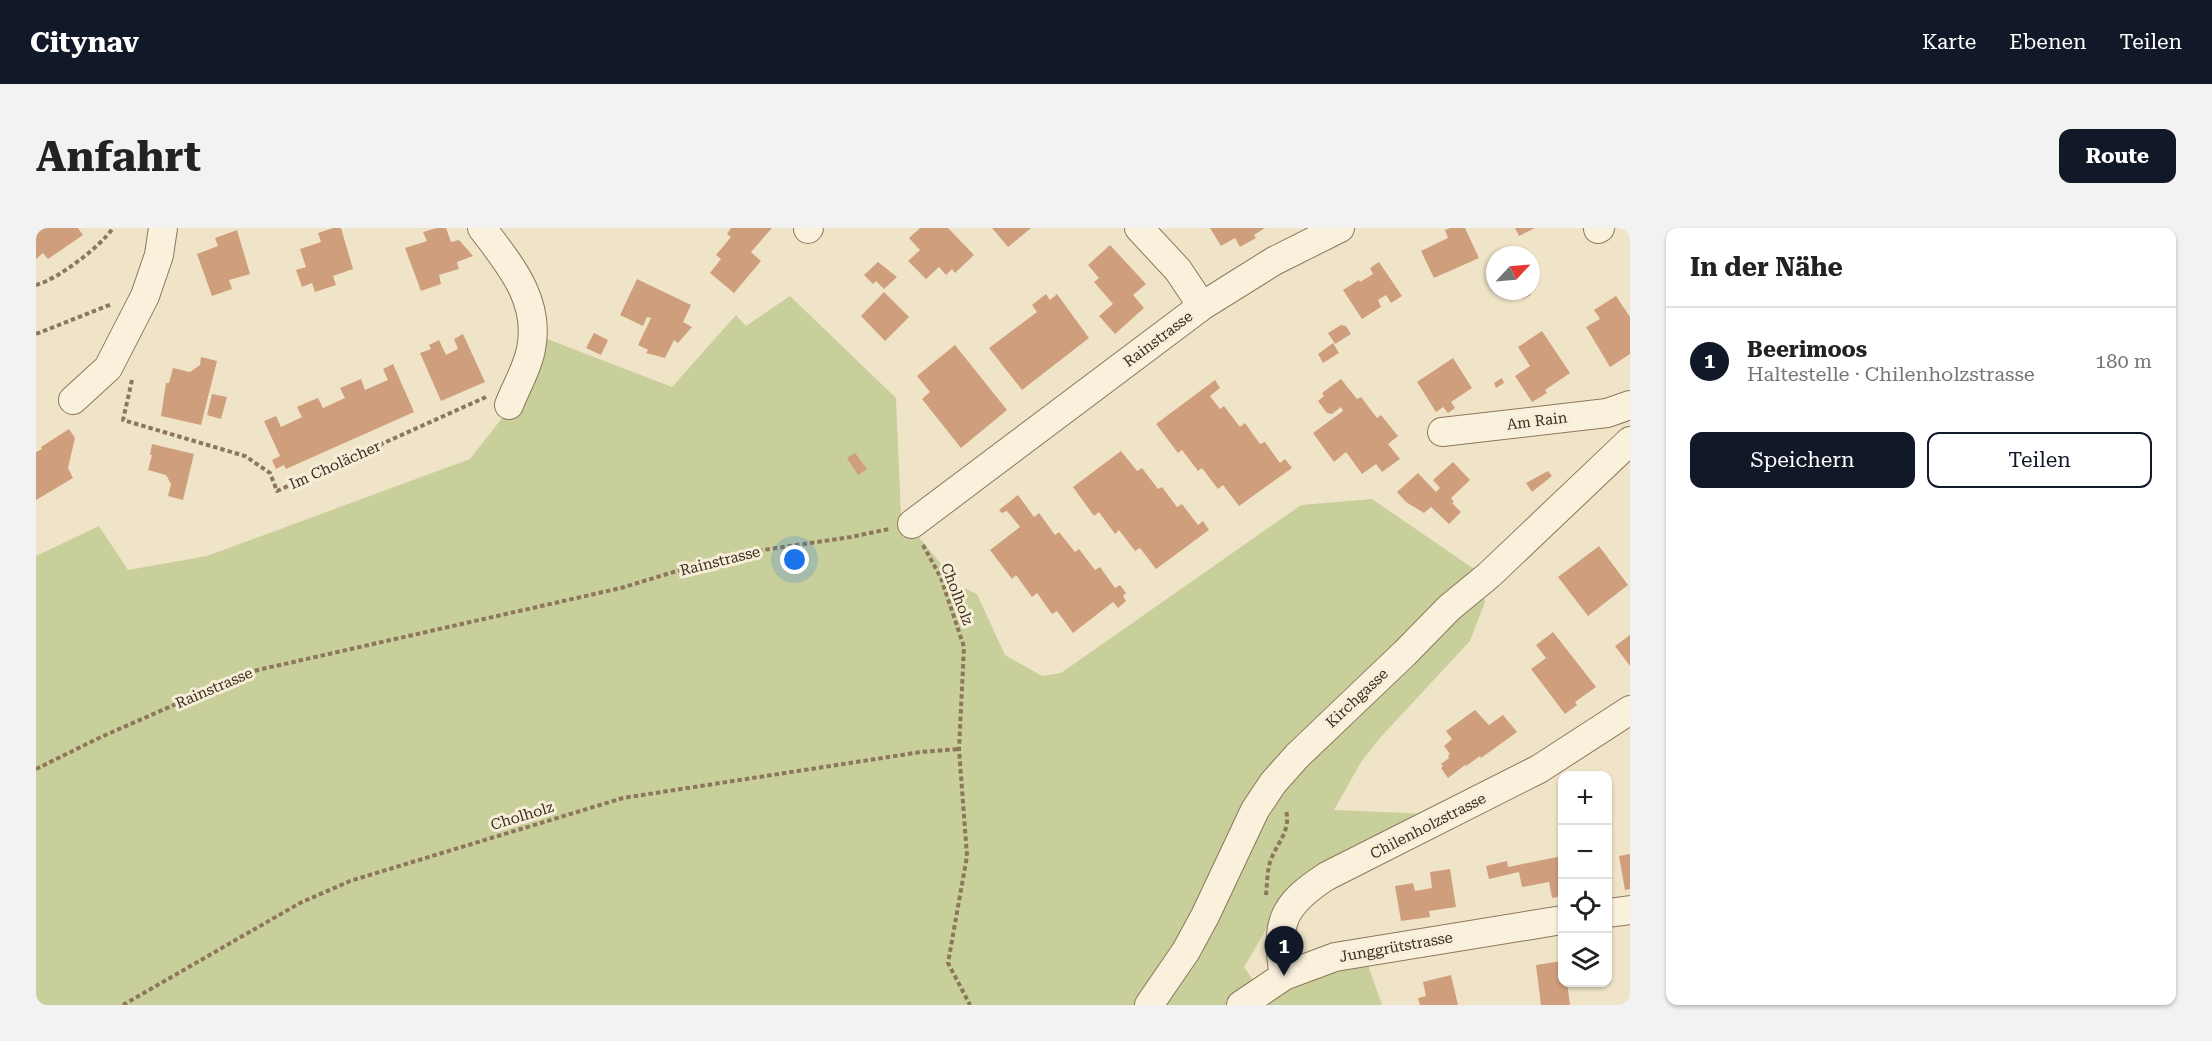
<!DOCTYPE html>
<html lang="de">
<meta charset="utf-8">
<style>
body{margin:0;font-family:"Roboto Serif",serif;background:#f2f2f2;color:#222}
.controls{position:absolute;right:18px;bottom:18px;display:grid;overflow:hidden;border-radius:12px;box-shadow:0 2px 4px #0004}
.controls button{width:54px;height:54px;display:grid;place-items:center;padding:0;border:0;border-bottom:2px solid #e0e0e0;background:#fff;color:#222;font:30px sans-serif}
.compass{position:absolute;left:1450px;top:18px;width:54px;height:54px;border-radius:50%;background:#fff;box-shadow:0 2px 4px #0004;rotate:64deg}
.you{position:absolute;left:759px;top:332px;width:21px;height:21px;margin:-15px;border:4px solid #fff;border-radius:50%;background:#1a73e8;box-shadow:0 0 0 9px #1a73e833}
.badge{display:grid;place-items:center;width:39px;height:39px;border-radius:50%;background:#111827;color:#fff;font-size:20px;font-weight:700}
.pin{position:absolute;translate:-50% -50px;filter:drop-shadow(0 2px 3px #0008)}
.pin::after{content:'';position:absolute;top:32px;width:21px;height:18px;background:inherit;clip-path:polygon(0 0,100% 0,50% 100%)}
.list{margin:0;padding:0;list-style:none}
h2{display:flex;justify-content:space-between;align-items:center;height:78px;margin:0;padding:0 24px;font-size:26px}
h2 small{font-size:20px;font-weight:400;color:#767676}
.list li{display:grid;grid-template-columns:39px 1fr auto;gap:18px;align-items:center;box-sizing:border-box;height:108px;padding:0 24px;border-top:2px solid #e0e0e0}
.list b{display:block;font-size:22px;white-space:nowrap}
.list p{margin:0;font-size:20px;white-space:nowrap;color:#767676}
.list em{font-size:20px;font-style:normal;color:#767676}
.actions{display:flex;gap:12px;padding:18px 24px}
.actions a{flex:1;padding:14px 0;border:2px solid #111827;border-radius:12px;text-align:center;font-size:21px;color:#111827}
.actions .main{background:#111827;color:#fff}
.icon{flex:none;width:33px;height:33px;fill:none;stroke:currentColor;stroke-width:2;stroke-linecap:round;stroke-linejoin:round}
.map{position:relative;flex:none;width:1594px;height:777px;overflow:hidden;border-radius:12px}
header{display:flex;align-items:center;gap:36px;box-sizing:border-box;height:84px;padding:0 30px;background:#111827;color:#fff}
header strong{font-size:28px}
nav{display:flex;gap:33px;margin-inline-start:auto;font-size:21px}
.intro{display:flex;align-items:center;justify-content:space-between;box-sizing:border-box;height:144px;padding:0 36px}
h1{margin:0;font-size:42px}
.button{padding:15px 27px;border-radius:12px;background:#111827;color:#fff;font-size:21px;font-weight:700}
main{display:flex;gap:36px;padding:0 36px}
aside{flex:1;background:#fff;border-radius:12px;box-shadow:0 2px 4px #0004}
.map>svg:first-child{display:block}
.green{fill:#c9cf9b}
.building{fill:#cf9f7d}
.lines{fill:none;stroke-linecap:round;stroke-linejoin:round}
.minor-casing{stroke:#8d765c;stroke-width:30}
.path{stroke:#8d765c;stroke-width:4;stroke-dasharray:4.5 3;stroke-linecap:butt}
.minor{stroke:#faf1dc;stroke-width:28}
.labels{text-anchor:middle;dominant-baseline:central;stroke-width:6;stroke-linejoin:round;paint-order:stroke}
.street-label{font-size:15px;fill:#3d2e20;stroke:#f7eed8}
</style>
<header>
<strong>Citynav</strong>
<nav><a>Karte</a><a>Ebenen</a><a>Teilen</a></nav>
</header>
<div class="intro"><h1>Anfahrt</h1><a class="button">Route</a></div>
<main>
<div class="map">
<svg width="1594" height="777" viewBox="0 0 1594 777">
<rect width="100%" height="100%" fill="#f0e4c8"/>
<path class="green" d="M754,68L860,170L865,288L911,343L920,356L941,366L969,427L1006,448L1025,445L1265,277L1336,271L1441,343L1449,374L1434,413L1343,511L1325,534L1298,582L1395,586L1250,668L1208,739L1232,774C1269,753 1290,745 1332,737L1346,777H0V328L63,298L92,342L171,328L434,231L501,145L506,109L636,159L700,87L710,98Z"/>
<path class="building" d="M0,0H42L47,7L12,31L7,25L0,31Z
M297,0H305L317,41L297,48L300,57L279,64L276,55L266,59L260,42L270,39L264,21L285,14L282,5Z
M401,0H410L415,14L423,12L437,28L421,34L423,41L403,47L405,56L385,63L369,20L391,13L387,4Z
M695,0H736L715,24L725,33L698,65L674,45L685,31L680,27L695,9L691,6Z
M884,0H912L938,27L919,45L916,41L910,47L903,39L890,51L872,33L884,22L873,10Z
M956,0H995L972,19Z
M1174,0H1229L1218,7L1220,10L1204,19L1199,10L1185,18Z
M1414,0H1429L1443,30L1398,50L1385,23L1412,10L1409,2Z
M1479,0H1499L1483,8Z
M201,2L214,46L193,52L196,61L176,68L161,26L182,18L179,10Z
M1074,17L1110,56L1097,67L1108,80L1079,106L1063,88L1077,76L1058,54L1063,50L1052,37Z
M842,34L861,49L848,61L840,53L837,56L828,47Z
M1343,34L1366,68L1355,75L1350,67L1342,72L1345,79L1326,91L1307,62L1323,52L1324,54L1337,46L1334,40Z
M601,51L655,77L647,94L656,99L642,115L638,112L629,130L610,125L612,122L602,117L615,90L611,89L607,98L584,87Z
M1483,63H1493L1495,67L1487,71Z
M848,64L873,89L849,113L825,88Z
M1010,66L1014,72L1021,66L1053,110L986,162L953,120L1001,84L996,77Z
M1580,68L1594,89V126L1574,139L1550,99L1564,91L1558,82Z
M1305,97L1310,98L1315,106L1299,116L1292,105Z
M1506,103L1534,145L1509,162L1511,165L1496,174L1479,148L1494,138L1482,119Z
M558,105L572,112L565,127L550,120Z
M427,106L449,154L405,173L384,125L395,121L393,117L403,112L410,127L422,121L418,111Z
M1297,115L1303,125L1287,135L1282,126Z
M919,117L971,182L925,220L886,171L894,164L881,148Z
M165,129L181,133L165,197L125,188L130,155H133L137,140L154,144L164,137Z
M1417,130L1436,160L1415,174L1419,180L1412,185L1407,179L1400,184L1381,154Z
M357,136L378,184L250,241L248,237L240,241L236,232L244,228L228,193L240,188L245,199L266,189L261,179L272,174L282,170L287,180L309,170L304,160L325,151L329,162L352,152L347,141Z
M1466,150L1468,155L1460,160L1458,155Z
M1305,151L1321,171L1325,169L1341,190L1345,187L1362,208L1352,216L1364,231L1346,244L1340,236L1326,246L1310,224L1298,234L1277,205L1307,183L1305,179L1296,186L1291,185L1282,173L1288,168L1286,165Z
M1179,152L1184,160L1174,168L1184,181L1188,178L1204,199L1209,195L1224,216L1229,214L1244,235L1249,231L1256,240L1203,278L1187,257L1182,261L1166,240L1162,243L1146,222L1142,225L1120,196Z
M176,166L191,169L185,191L171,187Z
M33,201L39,210L32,240L37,250L0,272V224L6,221L5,219Z
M116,216L158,226L147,272L132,268L135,256L130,247L112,242L116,227H114Z
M1085,223L1101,243L1106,240L1122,261L1126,259L1141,279L1146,276L1162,297L1167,293L1173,302L1120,341L1104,320L1099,323L1083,302L1079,306L1063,284L1058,288L1037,259Z
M819,225L831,241L822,247L811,230Z
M1417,234L1434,252L1415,270L1418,274L1416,275L1425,284L1413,296L1395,279L1388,285L1370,274L1361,264L1382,245L1400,264L1404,260L1397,252Z
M1512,243L1516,248L1496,264L1490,255Z
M982,267L998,289L1003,285L1019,307L1023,304L1039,324L1043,321L1059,342L1064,339L1079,360L1084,357L1090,365L1087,368L1090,373L1082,380L1077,374L1037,405L1021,383L1016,386L1001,365L996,369L980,347L976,351L954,322L984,299L971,283L966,285L963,282Z
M1563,318L1592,357L1552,388L1522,349Z
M1517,404L1560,459L1539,474L1541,477L1529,486L1495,441L1510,430L1500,417Z
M1594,407V438L1579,418Z
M1439,482L1453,497L1467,487L1481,504L1445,530L1444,528L1430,538L1429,537L1412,550L1405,540L1407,538L1405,536L1413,530L1412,527L1414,526L1408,518L1416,511L1410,503Z
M1594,626V661L1589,662L1583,628Z
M1526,628V668L1516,670L1513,654L1486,659L1483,644L1453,651L1450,638L1471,633L1472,639Z
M1414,641L1420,679L1393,683L1394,689L1365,693L1359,658L1377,655L1379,663L1396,660L1394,644Z
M1526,733V754H1531L1534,777H1505L1500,737Z
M1415,747L1422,777H1384L1382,770L1390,768L1387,754Z"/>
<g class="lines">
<g class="minor-casing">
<path id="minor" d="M446,0C473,36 505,72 495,121C492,139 480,159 473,177
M1103,0L1142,42L1166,78
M772,1L773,0
M1562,1L1564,0
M37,172L72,140L109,68L123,27L127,0
M1406,204L1571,185L1594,177
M876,296L1166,78L1238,33L1304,0
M1572,685L1594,682
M1248,748C1239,695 1246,677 1291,648L1503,541L1594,482
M1113,777L1150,723L1169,688L1219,582L1237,555L1261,528L1369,425L1413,380L1453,347L1594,213
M1205,777L1248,748L1299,729L1526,692"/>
</g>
<path class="path" d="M0,57C22,51 64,19 77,0
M0,106L76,76
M96,152L87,192L209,228L234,245L241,263L450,169
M887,317L905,350L928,419L923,521L931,628L912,735L934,777
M0,541L65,509L213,444L585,360L654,339L720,323L815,309L853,301
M1230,667C1231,658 1231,647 1233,638C1237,619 1256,604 1250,583
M87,777L264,675L314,653L587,570L885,524L923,521"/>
<use href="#minor" class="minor"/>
</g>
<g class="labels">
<g class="street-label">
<text transform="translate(1122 111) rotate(-37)">Rainstrasse</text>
<text transform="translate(1501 193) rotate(-7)">Am Rain</text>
<text transform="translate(299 237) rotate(-24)">Im Cholächer</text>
<text transform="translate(684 333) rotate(-14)">Rainstrasse</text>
<text transform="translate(921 366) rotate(69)">Cholholz</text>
<text transform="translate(178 460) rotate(-23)">Rainstrasse</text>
<text transform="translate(1321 470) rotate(-43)">Kirchgasse</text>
<text transform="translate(486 588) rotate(-17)">Cholholz</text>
<text transform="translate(1392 598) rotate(-27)">Chilenholzstrasse</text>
<text transform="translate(1360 719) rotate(-10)">Junggrütstrasse</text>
</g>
</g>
</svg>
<div class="controls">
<button>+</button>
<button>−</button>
<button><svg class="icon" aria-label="locate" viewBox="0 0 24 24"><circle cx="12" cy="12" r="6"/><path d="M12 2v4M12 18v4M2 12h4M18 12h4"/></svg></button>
<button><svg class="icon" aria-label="layers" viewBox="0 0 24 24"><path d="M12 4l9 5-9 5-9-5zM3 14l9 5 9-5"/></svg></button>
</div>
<svg class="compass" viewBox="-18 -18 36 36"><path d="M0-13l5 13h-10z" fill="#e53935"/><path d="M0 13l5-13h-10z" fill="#767676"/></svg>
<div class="you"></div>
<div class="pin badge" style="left:1248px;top:748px">1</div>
</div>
<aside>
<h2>In der Nähe<small></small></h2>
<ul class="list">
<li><span class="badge">1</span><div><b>Beerimoos</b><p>Haltestelle · Chilenholzstrasse</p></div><em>180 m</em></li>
</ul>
<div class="actions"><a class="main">Speichern</a><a>Teilen</a></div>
</aside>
</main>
